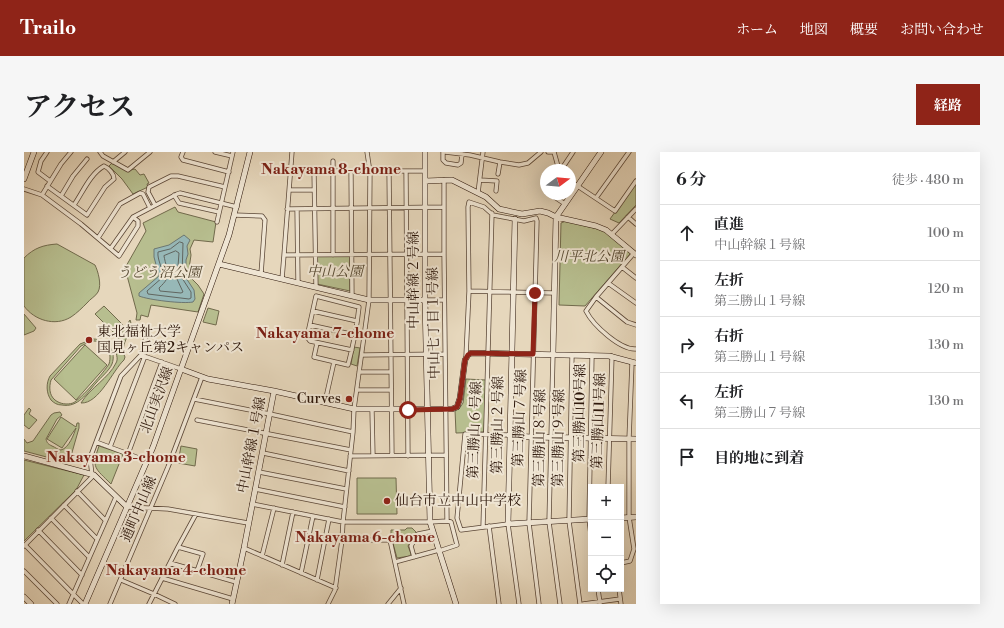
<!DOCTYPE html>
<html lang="ja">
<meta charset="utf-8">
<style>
body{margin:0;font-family:"Libre Bodoni","Noto Serif JP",serif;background:#f6f6f6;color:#202124}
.controls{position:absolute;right:12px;bottom:12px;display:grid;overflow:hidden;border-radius:0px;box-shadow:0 4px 16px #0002}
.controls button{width:36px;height:36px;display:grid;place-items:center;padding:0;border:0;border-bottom:1px solid #e0e0e0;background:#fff;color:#202124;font:20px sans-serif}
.compass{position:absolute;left:516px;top:12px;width:36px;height:36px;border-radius:50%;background:#fff;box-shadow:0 4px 16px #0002;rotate:74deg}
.stop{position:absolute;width:12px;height:12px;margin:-9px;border:3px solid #8f2418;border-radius:50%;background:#fff}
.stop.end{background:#8f2418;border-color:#fff;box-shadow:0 1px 4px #0008}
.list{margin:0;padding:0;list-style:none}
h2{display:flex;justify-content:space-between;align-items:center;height:52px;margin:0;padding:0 16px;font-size:17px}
h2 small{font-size:13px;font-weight:400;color:#757577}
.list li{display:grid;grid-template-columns:26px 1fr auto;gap:12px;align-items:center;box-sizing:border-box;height:56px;padding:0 16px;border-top:1px solid #e0e0e0}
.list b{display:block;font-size:15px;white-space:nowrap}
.list p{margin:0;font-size:13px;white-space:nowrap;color:#757577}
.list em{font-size:13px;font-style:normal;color:#757577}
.icon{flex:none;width:22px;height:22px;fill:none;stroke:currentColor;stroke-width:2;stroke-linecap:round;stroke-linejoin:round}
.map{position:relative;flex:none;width:612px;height:452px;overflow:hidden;border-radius:0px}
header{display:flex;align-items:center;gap:24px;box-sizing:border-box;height:56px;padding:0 20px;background:#8f2418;color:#fff}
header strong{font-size:19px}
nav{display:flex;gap:22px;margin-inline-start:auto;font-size:14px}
.intro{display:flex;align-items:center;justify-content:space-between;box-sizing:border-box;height:96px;padding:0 24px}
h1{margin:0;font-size:28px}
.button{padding:10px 18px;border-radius:0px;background:#8f2418;color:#fff;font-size:14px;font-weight:700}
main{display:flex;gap:24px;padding:0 24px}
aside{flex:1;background:#fff;border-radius:0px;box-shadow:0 4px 16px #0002}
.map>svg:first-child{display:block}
.green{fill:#b7be8f;stroke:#716a4c;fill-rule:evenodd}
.water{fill:#97b8b7;stroke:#6c7771}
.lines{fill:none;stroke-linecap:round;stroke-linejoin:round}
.shore{stroke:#616660;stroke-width:1}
.street-casing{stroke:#5a4636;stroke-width:5}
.secondary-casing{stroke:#2b1509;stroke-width:6}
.street{stroke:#efe5d3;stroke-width:3.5}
.secondary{stroke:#efe5d3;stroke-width:5}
.route{stroke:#8f2418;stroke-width:5}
.poi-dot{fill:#8f2418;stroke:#efe5d3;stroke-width:1.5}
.labels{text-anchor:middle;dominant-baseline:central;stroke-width:4;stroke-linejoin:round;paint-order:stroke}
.park-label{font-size:14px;font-style:italic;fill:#554831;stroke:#efe5d3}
.street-label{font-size:14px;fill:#2b1509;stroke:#efe5d3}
.poi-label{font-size:14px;fill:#2b1509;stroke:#efe5d3;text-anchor:start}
.neighbourhood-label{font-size:15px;font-weight:bold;fill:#7a1f14;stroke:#efe5d3}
</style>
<header>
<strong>Trailo</strong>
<nav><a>ホーム</a><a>地図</a><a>概要</a><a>お問い合わせ</a></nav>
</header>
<div class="intro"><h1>アクセス</h1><a class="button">経路</a></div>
<main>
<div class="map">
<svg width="612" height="452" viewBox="0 0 612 452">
<rect width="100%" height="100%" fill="#e6d7bc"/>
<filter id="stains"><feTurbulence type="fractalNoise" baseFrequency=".005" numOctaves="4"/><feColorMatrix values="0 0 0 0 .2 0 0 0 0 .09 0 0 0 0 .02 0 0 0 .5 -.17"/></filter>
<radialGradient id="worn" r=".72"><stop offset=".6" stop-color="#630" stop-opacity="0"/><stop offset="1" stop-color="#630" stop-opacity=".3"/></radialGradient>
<path class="green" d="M88,11L106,18L111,17L116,23L120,22L125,31L123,32L124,35L109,42L98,27L85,14Z
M612,31V53L595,71L586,67Z
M151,55L154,60L192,70L189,90L170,88L166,97L167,103L165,117L166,125L174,133L180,142L174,160L127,153L124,165L117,163L116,168H112L113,161L101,116L122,79L119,71Z
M542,69L582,79L607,101L561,154L535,153L537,71Z
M33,92L71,113C74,119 78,133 74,140C72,144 66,147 63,151C58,156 53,161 47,165C31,175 10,168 0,154V106C10,96 19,93 33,92Z
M293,104H326V139L293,132Z
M80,154L101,175L92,183L71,162Z
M184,156L195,159L192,173L179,170Z
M0,162L12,176L10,179L0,183Z
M106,168C111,178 94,192 101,205L100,208C89,218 75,252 57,251C66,236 85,226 92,211C95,206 91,201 92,196C93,186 101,176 106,168Z
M69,187C82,187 93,198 88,212C85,219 77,225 72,231C63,241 54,256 38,253C33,253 30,251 27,248C22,241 22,231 26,224L56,192ZM67,189C81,188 89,199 85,212C80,220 57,247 49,251C43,253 36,252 31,248C25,243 25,235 27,228L57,194Z
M61,193L83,213L52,248L30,227Z
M330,195L336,196L333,214L327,212Z
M442,227L462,228L460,280L432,281L431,258L435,257L439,251Z
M5,256L7,258L5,262L13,268L5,277L0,273V263Z
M36,260L38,263L33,267L22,287C23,291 24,292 28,294C31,295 34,298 37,298C45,296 50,282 52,276L38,296L23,287L37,265L52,275L53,271H55V276L45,311L0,299V287L3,291L9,289L27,263L30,261Z
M75,294L99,302L87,332C71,316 67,316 75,294Z
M157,294L173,297L171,314L154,311Z
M0,308L60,323L52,338L0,389Z
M333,326H372L373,362H333Z
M383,376H388L392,380L384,394L387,402L386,404L373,406L367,384V378H381Z"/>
<path class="water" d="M160,83L166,88L163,94L164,102L162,108V126L170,138L171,147L169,150C159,152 125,148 115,144V141L135,124L130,105V97L145,93Z"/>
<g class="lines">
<path class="shore" d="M156,90L159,91L158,126L167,140V146L165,147L124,142L123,139L139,125C139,116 133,108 134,100L146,97Z
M152,99L155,101L153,127L159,140L157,141L136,139L135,136C149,123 143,121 140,104Z"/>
<g class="street-casing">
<path id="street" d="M23,0L17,9L14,20L26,29
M76,0L79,4L104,18L126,0
M159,0L157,5L159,8L205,20
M191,0L208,4
M419,0V8L422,11L434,13L437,11L438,2
M421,0L446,3L476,10L495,13L504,11L517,0
M524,0H530
M530,0L535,18
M309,9V103
M89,10L101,0
M537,18L549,0
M266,19H401
M290,19L292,135
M327,19L328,144
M365,19L368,304
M382,19L384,304
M474,22L476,10
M420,28V102
M456,28L473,29L472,39
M546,29L591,59L612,29
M23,34L63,63L81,35L90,27C90,22 85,16 80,14C66,22 59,40 50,53
M0,37L18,43L57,72L95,104L114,74V69L109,65
M265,38H290
M454,41L459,0
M526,42L541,52
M18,43L37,12L47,0
M150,43L155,51L195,60
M37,44L49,24L63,7
M572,46L605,0
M131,53L124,40L125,35L147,24H154L201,35
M263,57L420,55
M273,57L274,131
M210,63L238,64L241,68L237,122
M604,65L612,72
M193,70L209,0
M588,82L612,57
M74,86L96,52L116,41L119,42L126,56
M87,96L109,65L153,42L156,41L213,55
M610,101L572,145L562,159C569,173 596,198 612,197
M260,103L268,0
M598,115L612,126
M258,127L260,103L420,102L423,369
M584,131L612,151
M445,139L530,141
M572,145L603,170L612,173
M401,148H420
M289,159L333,169
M286,173L331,183
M123,181L117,203L157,217
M293,191L290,205L324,213C329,194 333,175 335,155L292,144L283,185L286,189L328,198
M529,202L525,370L536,452
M338,203L421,202
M548,203L545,369L556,452
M442,204L445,139L444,55L445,50L460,55L469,63L500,69L512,66L513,69L505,371L515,452
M335,220H367
M333,238H367
M170,247L246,262L329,280
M301,250L310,210
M348,258L349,304
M173,268L327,298
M485,283L441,282L433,366L437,378L484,372L495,452
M72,290L123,309
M86,295L121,204
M239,301L325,319
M104,302L138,210
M326,304L422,303
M235,320L322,337
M68,323L66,306L97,224L117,203
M584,335L588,204
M231,337L321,355
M53,339L81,368
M228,352L319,370H406L423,369L427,370L433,393L415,399
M40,353L73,387
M103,355L144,357L224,371
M27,366L65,405
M465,374L475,452
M459,375L468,61
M14,378L58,423
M567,384L565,367L568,204
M318,388H366L380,452
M1,393L59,452
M0,394L70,323
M154,395L179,402L173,419
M220,396L312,436
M238,404L250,356
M390,405L387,394L394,382L409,379
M371,410L415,398
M146,411L212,430
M597,411L606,409L610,397L605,365V287L608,211
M258,413L269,360
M0,419L33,452
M277,421L289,364
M138,426L209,447
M97,428L130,442L151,452
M293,428L305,367
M574,437L576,451
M595,437L597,452
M45,452L92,345
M86,452L144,315L178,225
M125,452L154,395L172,362
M304,452L311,438L318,388L319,370L329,280L330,257L345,148L346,20L343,0
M364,452L377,436
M559,452L596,447"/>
</g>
<g class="secondary-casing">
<path id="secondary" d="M401,0V148L406,370L432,452
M0,27L10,0
M401,29L428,28L462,45L475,57L498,62L516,59L524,61L532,65L572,74L582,78L612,103
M532,65L577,0
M491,67L484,372L567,367
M195,112L345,148H401
M529,202L532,65
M157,217L184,227L250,239
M485,283L506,285L612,287
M0,304L70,323L103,355
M597,366L612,365
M0,445L7,452
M61,452L129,295L205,83L226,0
M208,452L220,396L250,239L330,257H428L433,255L436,246L441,208L444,203L447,201L585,204L612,211"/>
</g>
<use href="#street" class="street"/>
<use href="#secondary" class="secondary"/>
</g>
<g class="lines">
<path class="route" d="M384,258L428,257L433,255L436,246L441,208L444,203L447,201L509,202L511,141"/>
</g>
<g class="poi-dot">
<circle cx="65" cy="188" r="4"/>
<circle cx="325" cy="247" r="4"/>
<circle cx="363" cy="349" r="4"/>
</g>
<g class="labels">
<g class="park-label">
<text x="565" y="105">川平北公園</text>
<text x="311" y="120">中山公園</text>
<text x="135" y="121">うどう沼公園</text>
</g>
<g class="street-label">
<text transform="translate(390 128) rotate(-90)">中山幹線２号線</text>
<text transform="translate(410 171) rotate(-91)">中山七丁目１号線</text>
<text transform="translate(133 248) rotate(-70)">北山実沢線</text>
<text transform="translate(556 261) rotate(-89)">第三勝山10号線</text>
<text transform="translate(496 266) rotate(-88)">第三勝山７号線</text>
<text transform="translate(575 269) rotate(-88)">第三勝山11号線</text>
<text transform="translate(474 273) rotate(-89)">第三勝山２号線</text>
<text transform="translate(451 278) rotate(-88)">第三勝山６号線</text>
<text transform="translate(516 286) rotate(-89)">第三勝山８号線</text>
<text transform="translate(535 286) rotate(-89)">第三勝山９号線</text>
<text transform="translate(228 293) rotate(-79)">中山幹線１号線</text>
<text transform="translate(115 357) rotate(-67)">通町中山線</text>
</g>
<g class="poi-label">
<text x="73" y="180">東北福祉大学<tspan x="73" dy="16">国見ヶ丘第2キャンパス</tspan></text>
<text x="317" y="247" text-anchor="end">Curves</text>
<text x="371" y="349">仙台市立中山中学校</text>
</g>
<g class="neighbourhood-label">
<text x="307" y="17">Nakayama 8-chome</text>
<text x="301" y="181">Nakayama 7-chome</text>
<text x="92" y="305">Nakayama 3-chome</text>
<text x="341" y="385">Nakayama 6-chome</text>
<text x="152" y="418">Nakayama 4-chome</text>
</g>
</g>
<rect width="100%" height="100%" filter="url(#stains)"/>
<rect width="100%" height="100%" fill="url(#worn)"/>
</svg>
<div class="controls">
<button>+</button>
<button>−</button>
<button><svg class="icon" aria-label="locate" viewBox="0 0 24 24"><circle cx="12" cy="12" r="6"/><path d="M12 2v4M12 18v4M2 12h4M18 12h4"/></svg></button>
</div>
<svg class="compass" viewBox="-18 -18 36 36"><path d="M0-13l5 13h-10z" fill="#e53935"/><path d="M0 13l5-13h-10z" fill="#757577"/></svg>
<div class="stop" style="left:384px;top:258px"></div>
<div class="stop end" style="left:511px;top:141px"></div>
</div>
<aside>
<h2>6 分<small>徒歩 · 480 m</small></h2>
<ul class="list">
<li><svg class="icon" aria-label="ahead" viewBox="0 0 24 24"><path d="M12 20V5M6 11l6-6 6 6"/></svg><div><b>直進</b><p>中山幹線１号線</p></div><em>100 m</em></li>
<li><svg class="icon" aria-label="left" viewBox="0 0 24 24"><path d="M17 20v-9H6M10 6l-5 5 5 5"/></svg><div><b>左折</b><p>第三勝山１号線</p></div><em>120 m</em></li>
<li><svg class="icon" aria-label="right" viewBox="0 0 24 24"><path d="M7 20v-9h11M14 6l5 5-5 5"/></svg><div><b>右折</b><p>第三勝山１号線</p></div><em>130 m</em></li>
<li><svg class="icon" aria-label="left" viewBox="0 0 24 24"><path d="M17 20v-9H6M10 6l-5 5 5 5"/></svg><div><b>左折</b><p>第三勝山７号線</p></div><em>130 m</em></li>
<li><svg class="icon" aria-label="arrive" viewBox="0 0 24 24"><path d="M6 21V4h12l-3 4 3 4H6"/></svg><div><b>目的地に到着</b></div></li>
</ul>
</aside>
</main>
